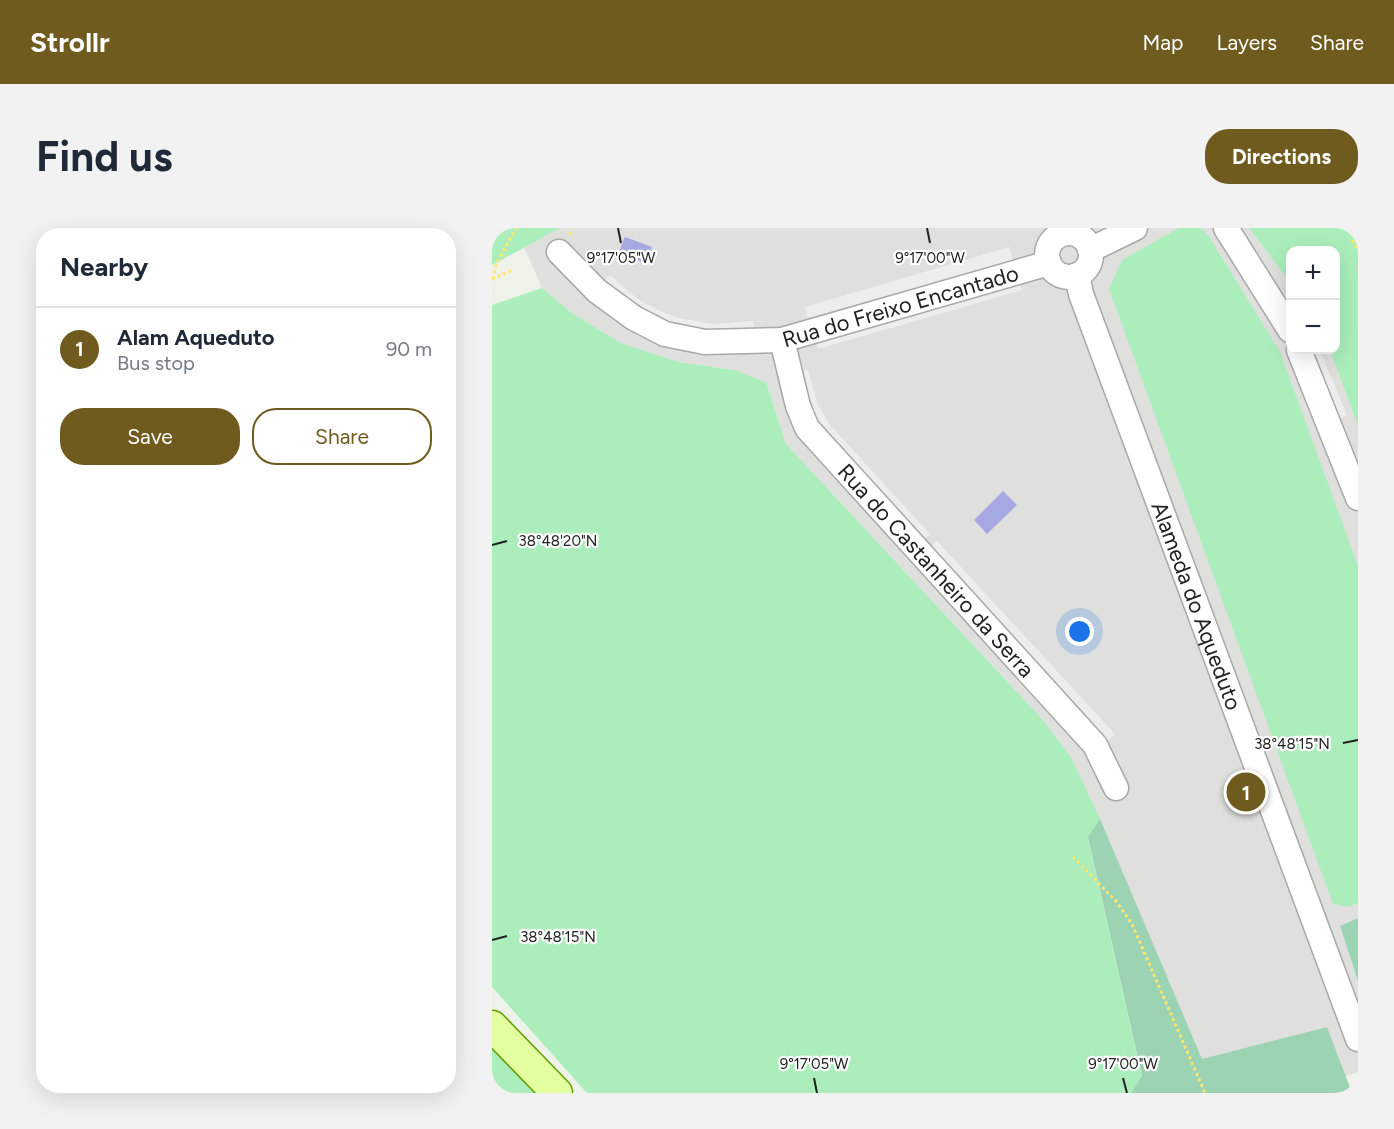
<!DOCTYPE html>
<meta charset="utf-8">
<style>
body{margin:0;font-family:Figtree,sans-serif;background:#f2f2f3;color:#1f2937}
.controls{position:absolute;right:18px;top:18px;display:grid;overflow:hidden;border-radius:12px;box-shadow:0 6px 24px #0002}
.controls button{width:54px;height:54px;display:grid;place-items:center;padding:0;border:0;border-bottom:2px solid #e0e1e3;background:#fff;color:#1f2937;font:30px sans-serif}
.you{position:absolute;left:588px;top:404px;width:21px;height:21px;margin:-15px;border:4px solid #fff;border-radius:50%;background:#1a73e8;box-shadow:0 0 0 9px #1a73e833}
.badge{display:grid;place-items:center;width:39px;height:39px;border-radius:50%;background:#705b1e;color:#fff;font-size:20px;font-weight:700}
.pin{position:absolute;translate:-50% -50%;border:3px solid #fff;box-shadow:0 2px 6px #0006}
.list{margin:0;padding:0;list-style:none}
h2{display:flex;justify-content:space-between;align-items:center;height:78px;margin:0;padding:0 24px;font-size:26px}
h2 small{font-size:20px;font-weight:400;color:#747a83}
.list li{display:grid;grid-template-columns:39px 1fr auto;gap:18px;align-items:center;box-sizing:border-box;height:84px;padding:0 24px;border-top:2px solid #e0e1e3}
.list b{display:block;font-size:22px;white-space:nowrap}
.list p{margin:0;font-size:20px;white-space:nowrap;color:#747a83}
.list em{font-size:20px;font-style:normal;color:#747a83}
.actions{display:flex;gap:12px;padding:18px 24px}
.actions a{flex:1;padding:14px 0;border:2px solid #705b1e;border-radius:24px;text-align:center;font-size:21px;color:#705b1e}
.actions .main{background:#705b1e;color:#fff}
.map{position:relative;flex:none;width:866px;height:865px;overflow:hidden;border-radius:24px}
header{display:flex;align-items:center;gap:36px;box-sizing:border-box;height:84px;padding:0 30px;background:#705b1e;color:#fff}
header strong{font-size:28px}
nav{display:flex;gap:33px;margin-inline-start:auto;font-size:21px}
.intro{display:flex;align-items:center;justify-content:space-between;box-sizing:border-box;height:144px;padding:0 36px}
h1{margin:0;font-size:42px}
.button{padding:15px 27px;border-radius:24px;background:#705b1e;color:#fff;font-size:21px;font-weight:700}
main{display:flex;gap:36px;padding:0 36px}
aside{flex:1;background:#fff;border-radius:24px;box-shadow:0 6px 24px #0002}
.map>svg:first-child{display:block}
.residential{fill:#dfdfde}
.grass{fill:#aceebb}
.forest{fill:#9bd3b3}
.parking{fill:#ededed}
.water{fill:#a6a9e1}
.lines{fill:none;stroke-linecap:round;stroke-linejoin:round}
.minor-casing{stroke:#a8a8a8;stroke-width:27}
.major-casing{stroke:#609f00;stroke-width:33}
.path{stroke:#ffe66c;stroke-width:3;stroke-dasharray:3 3;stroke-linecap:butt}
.minor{stroke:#fff;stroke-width:24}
.major{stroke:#e3ffa0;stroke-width:30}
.ticks{fill:none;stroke:#212121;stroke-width:2}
.labels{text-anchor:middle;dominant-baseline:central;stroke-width:4.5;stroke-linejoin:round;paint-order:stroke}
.street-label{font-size:22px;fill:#212121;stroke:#fff}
.ticks-label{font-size:15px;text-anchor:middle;fill:#212121;stroke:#fff;stroke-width:4.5;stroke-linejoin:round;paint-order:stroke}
</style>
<header>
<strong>Strollr</strong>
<nav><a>Map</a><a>Layers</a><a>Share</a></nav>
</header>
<div class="intro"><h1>Find us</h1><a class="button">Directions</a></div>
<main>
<aside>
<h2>Nearby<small></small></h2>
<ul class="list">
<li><span class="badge">1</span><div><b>Alam Aqueduto</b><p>Bus stop</p></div><em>90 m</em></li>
</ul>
<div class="actions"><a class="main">Save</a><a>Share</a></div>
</aside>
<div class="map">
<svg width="866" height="865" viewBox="0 0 866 865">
<rect width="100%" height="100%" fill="#eef2e8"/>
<path class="residential" d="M68,0H757L798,54V122H838L866,198V690L848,698L866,753V844L853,848L834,799L710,831L579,529L551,492L294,216L274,154L242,142L186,134L129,115L81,86L50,60L32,19Z"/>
<path class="grass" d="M0,0H68L0,37Z
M687,0H709L716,7L788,124L866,338V675L856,679L841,676L617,61L630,32Z
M757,0H866V198L838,122H844V22H798V54Z
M50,60L81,86L129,115L186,134L242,142L274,154L294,216L551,492L579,529L608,591L596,610L650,849L639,865H95L0,759V77Z
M0,813L53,865H0Z"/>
<path class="forest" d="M608,591L710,831L835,799L860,865H639L650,848L596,609Z
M866,690V753L848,698Z"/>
<path class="parking" d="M517,19L521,32L316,90L313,79Z
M118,47L147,72L168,83L187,90L221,96L261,93L263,105L183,102L109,56Z
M526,51L530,62L326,121L322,110Z
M814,122H828L855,187L843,192Z
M316,142L326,177L338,197L438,306L429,315L323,196L304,144Z
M445,313L623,506L615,514L436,322Z"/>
<path class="water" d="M133,9L160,19L155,35L126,26Z
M511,263L525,277L495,306L482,292Z"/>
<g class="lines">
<g class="minor-casing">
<g id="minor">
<path d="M734,0L798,102"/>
<circle cx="577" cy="27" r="22"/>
<path d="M598,22L643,0"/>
<path id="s1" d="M67,24L105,63L142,90L173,106L213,114L290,112L557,35"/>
<path id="s2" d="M585,47L589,66L866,811"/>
<path id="s3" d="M290,112L306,178L315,200L603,517L624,560"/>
<path d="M807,122L866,270"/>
</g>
</g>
<g class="major-casing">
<path id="major" d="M0,798L65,865"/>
</g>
<path class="path" d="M860,0L861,13L866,22
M78,7L79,0
M0,51L21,42
M1,51L4,37L24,0
M581,629L624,673L640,696L713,865"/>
<use href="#minor" class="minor"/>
<use href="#major" class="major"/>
</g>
<path class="ticks" d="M126,0L129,15M435,0L438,15M0,317L15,313M851,515L866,512M0,712L15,708M322,850L325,865M631,850L635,865"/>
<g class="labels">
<g class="street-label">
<text stroke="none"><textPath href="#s1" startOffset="376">Rua do Freixo Encantado</textPath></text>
<text stroke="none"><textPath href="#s3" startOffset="284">Rua do Castanheiro da Serra</textPath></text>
<text stroke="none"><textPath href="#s2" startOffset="352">Alameda do Aqueduto</textPath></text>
</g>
</g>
<g class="ticks-label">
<text x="129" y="35">9°17'05"W</text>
<text x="438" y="35">9°17'00"W</text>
<text x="66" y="318">38°48'20"N</text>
<text x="800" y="521">38°48'15"N</text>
<text x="66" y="714">38°48'15"N</text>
<text x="322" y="841">9°17'05"W</text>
<text x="631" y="841">9°17'00"W</text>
</g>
</svg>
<div class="controls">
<button>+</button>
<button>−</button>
</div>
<div class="you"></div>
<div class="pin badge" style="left:754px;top:564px">1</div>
</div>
</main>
